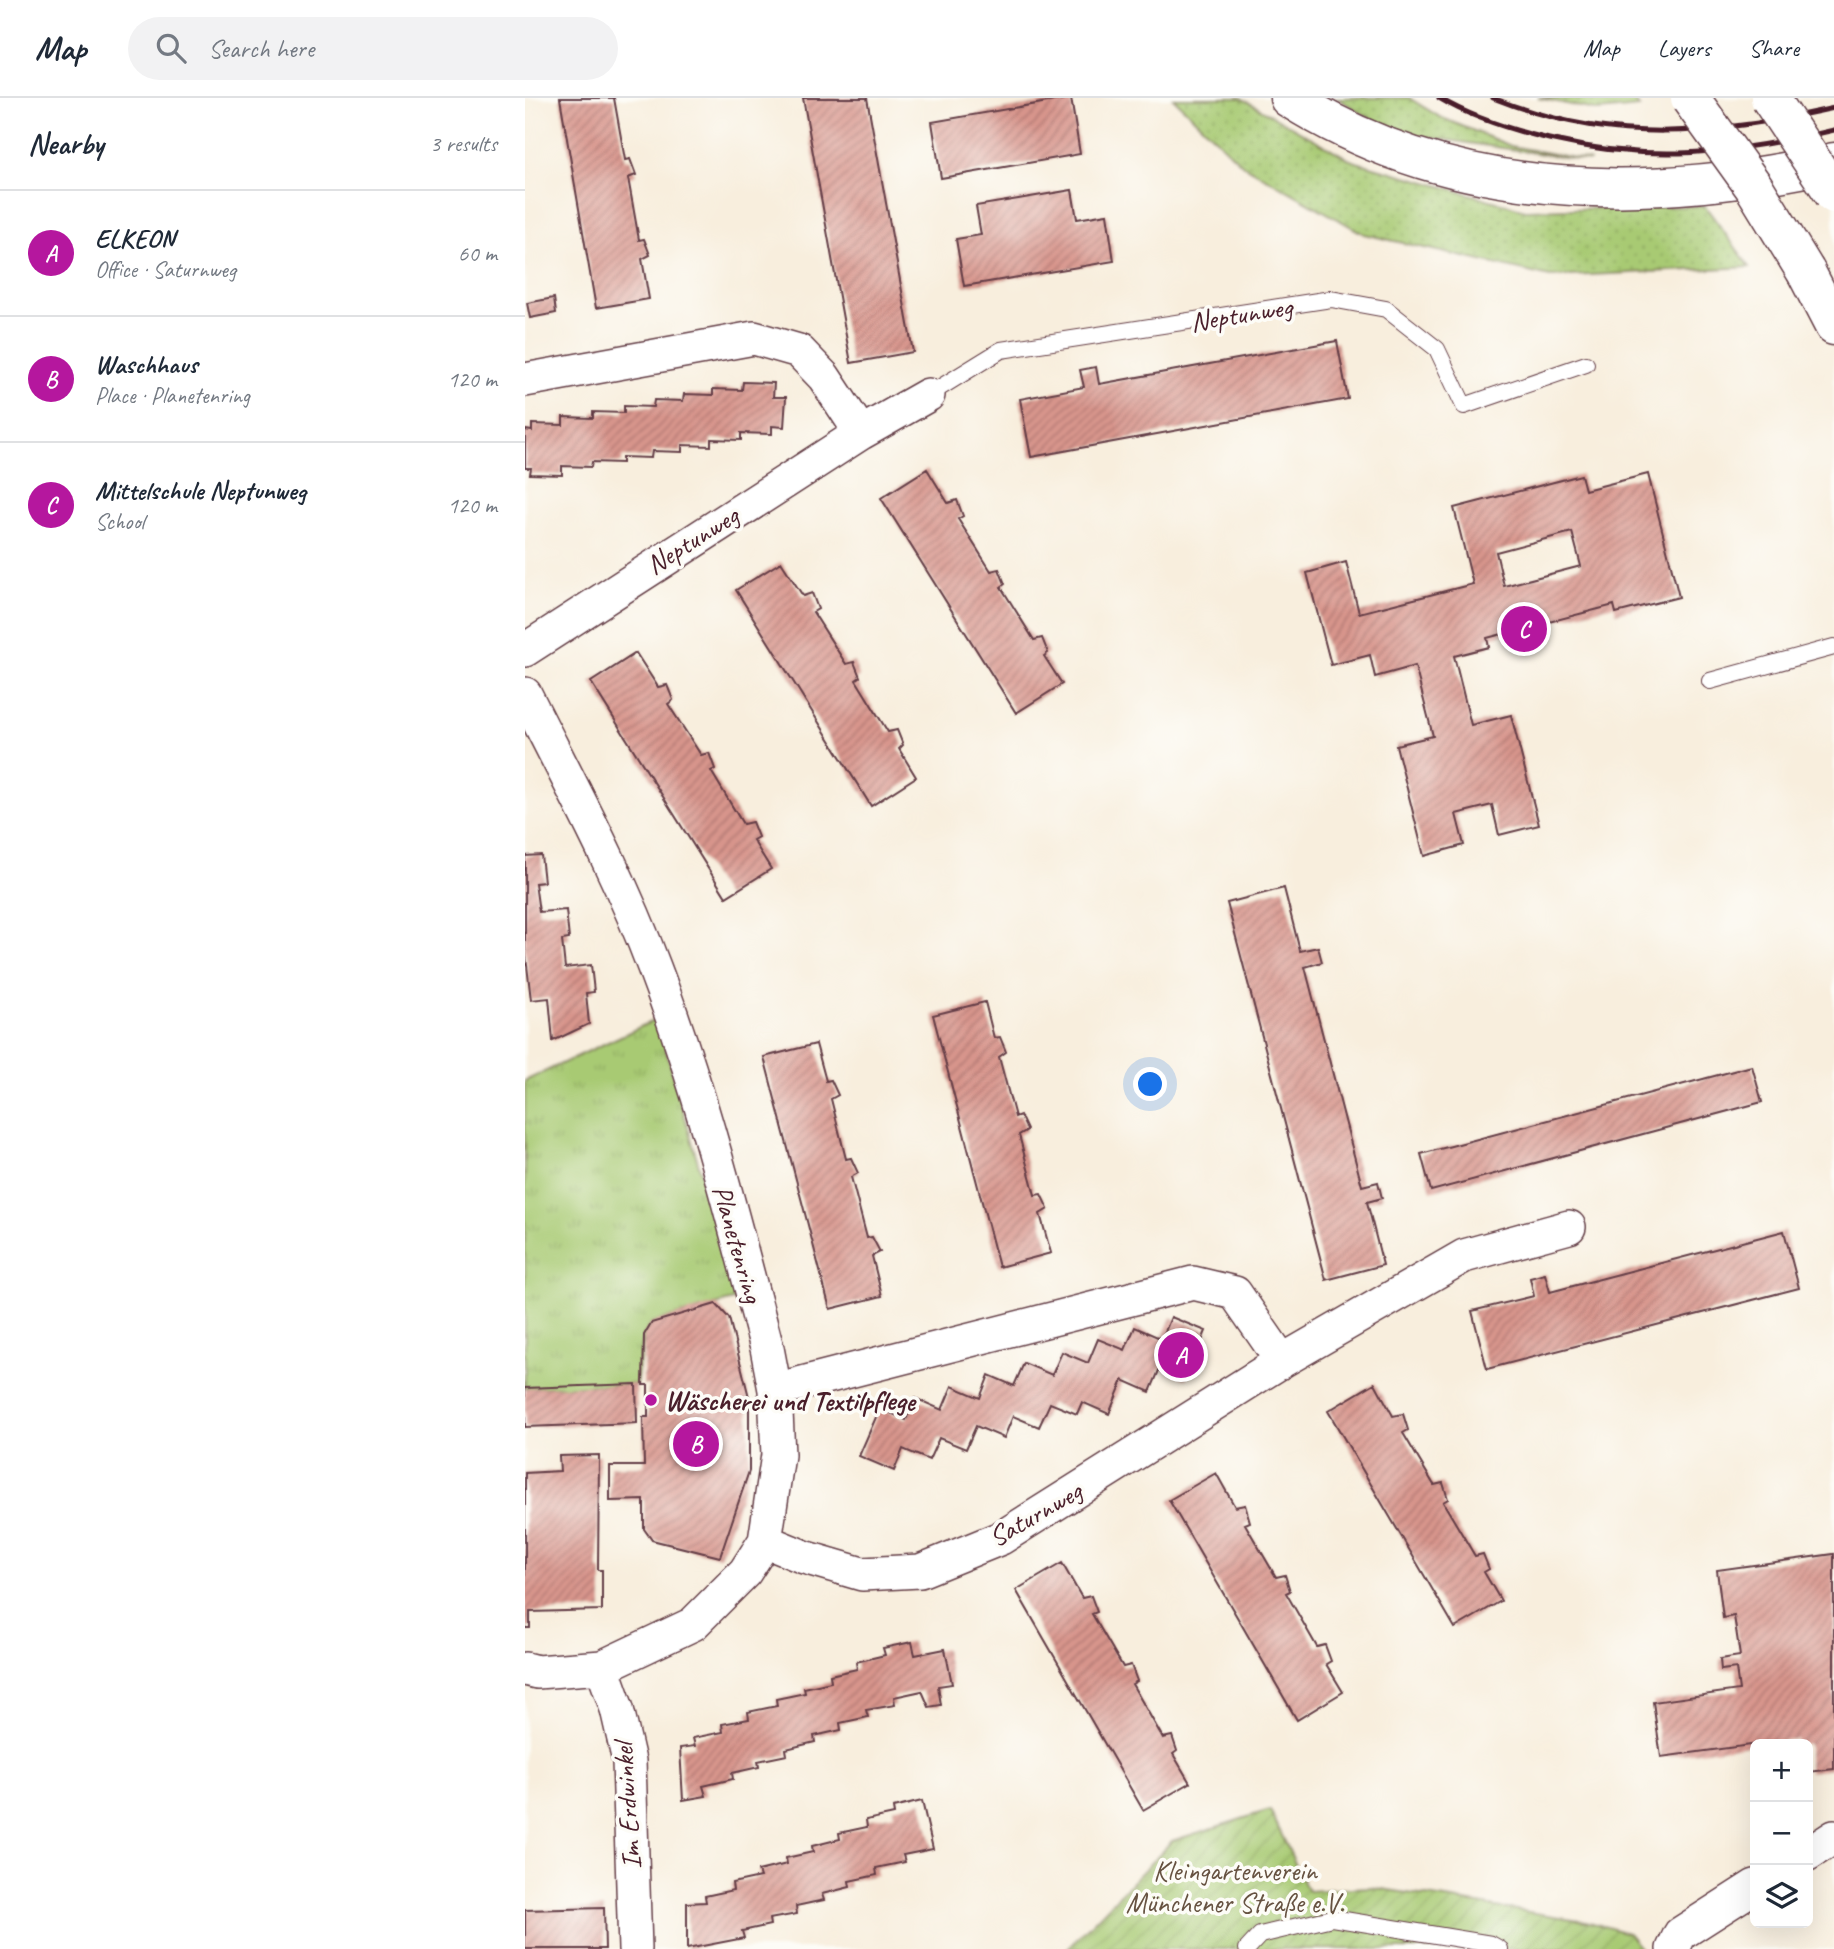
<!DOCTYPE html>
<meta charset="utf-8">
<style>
body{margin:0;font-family:Caveat,sans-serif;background:#f2f2f3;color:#1f2937}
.controls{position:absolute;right:21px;bottom:21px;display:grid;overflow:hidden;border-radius:10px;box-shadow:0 7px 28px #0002}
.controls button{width:63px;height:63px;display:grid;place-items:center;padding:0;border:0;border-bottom:2px solid #e0e1e3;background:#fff;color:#1f2937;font:35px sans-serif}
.you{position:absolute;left:626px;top:987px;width:24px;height:24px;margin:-18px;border:5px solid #fff;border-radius:50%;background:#1a73e8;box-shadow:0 0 0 10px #1a73e833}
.badge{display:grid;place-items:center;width:46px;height:46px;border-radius:50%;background:#b5179e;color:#fff;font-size:23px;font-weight:700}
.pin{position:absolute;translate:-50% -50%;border:4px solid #fff;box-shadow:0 2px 7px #0006}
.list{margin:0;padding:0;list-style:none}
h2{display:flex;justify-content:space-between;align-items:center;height:91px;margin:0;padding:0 28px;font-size:30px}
h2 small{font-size:23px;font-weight:400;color:#747a83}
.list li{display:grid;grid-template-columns:46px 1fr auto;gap:21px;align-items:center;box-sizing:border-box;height:126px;padding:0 28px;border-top:2px solid #e0e1e3}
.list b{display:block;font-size:26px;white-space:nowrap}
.list p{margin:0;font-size:23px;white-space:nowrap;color:#747a83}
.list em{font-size:23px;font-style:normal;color:#747a83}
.icon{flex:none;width:38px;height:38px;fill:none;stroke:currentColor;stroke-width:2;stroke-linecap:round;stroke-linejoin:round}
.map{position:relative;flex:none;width:1309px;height:1851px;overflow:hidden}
header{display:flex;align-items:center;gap:42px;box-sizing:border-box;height:98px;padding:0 35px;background:#fff;border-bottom:2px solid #e0e1e3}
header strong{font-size:33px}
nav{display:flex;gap:38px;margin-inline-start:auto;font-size:24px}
.search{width:490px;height:63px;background:#f2f2f3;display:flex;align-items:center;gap:18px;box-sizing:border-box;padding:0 24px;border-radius:38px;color:#747a83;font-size:26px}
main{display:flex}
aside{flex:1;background:#fff}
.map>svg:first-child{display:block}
.grass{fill:url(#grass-dots);stroke:#79744f;stroke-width:2}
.park{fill:url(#park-tufts);stroke:#79744f;stroke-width:2}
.garden{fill:url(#garden-furrows);stroke:#79744f;stroke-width:2}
.building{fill:url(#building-hatch);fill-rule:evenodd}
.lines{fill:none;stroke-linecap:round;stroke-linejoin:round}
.lane-casing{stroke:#643e46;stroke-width:18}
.street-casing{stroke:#643e46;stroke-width:36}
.secondary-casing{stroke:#643e46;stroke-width:41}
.primary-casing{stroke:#643e46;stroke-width:41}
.lane{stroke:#fff;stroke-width:16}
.street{stroke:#fff;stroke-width:33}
.secondary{stroke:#fff;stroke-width:38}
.primary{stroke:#fff;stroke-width:38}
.rail{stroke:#4a1f2b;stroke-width:5}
.primary-bridge-casing{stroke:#643e46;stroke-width:41;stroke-linecap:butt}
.primary-bridge{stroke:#fff;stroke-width:38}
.poi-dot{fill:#b5179e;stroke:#fdfcf7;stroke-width:2.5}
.labels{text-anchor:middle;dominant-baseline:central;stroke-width:7;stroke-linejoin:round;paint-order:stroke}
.street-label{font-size:28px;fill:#4a1f2b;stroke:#fdfcf7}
.poi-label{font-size:28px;font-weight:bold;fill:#4a1f2b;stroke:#fdfcf7;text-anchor:start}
.park-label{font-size:28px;fill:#665241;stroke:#fdfcf7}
</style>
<header>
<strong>Map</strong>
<div class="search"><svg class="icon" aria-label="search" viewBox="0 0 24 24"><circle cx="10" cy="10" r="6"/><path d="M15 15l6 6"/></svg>Search here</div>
<nav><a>Map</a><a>Layers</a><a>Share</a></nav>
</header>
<main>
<aside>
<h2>Nearby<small>3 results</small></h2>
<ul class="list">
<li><span class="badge">A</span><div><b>ELKEON</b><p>Office · Saturnweg</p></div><em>60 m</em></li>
<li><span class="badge">B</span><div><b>Waschhaus</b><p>Place · Planetenring</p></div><em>120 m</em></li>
<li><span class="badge">C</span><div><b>Mittelschule Neptunweg</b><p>School</p></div><em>120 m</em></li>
</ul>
</aside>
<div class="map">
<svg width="1309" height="1851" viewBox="0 0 1309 1851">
<defs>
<pattern id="grass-dots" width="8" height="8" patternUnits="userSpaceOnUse" patternTransform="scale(1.75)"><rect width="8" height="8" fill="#a8ca73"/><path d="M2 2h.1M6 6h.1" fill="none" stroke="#92ad64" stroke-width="1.8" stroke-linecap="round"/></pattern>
<pattern id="park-tufts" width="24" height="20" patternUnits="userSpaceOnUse" patternTransform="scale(1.75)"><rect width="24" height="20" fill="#a8ca73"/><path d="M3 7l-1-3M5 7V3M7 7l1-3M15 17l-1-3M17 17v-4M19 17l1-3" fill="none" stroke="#92ad64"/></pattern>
<pattern id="garden-furrows" width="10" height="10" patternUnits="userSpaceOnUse" patternTransform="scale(1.75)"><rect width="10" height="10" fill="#a8ca73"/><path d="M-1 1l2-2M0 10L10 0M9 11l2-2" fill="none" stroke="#92ad64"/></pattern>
<pattern id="building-hatch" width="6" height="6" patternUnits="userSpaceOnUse" patternTransform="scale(1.75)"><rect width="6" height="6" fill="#d8958c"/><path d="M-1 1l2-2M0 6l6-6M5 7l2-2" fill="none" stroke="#b17973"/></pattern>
</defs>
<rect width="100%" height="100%" fill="#fdfcf7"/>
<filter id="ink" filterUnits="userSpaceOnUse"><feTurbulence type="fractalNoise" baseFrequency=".0143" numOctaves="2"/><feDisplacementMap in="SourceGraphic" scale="14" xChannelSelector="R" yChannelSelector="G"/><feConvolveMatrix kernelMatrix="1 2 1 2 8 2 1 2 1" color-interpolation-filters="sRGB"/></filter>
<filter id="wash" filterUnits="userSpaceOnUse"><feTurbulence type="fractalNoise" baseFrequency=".00686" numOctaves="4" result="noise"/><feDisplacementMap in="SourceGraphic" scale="28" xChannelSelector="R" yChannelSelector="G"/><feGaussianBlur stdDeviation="1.57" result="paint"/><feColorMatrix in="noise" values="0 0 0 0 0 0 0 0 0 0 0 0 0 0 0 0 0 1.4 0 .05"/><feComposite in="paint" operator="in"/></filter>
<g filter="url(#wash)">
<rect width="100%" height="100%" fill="#f8eedd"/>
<path class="grass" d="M648,0H716L828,63L1000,112L1180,108L1225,169L1025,179L839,136L718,67Z
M812,0H884L915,19L986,48L1066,63L868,34Z
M1013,0H1107L1114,9L1074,13Z"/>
<path class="park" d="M132,921L212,1201L126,1225L119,1237L111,1286L0,1290V983Z"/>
<path class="garden" d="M745,1712L783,1793L844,1789L1061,1823L1103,1835L1116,1851H542L647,1743Z"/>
<g id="blocks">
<path class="building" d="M35,0H89L100,62L105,61L111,77L103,80L114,142L119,141L125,157L117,161L124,201L71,210Z
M278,0H342L388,254L326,265Z
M546,0L555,56L416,80L407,24Z
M547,92L552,121L582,116L589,163L439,188L431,141L456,137L451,108Z
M29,200L31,215L5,220L2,205Z
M812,243L823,301L506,359L495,301L559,289L555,272L571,269L574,286Z
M218,284L249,285L248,299H261L259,329L247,328V336L216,335V342L186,341V348L157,347V354L127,353L126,360L97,359V365L67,364L66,369L37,368V377L5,376L6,370H0V332L7,333V326L38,327V319L68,320V314L99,315V308L128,309L129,302L158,303L159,296L188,297V291L217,292Z
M402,371L423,405L432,402L438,418L433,421L466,473L474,471L480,486L476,489L509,542L517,540L523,555L519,558L537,586L491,615L356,400Z
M1123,376L1154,499L1091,515L1089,507L962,540L964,549L929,558L946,627L986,617L1014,727L974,737L967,707L931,716L939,747L899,758L871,647L908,638L890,568L850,579L845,557L806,567L782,475L821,464L834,515L948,486L929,410L1056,377L1060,392ZM1047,434L1056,468L979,488L971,454Z
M256,464L278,498L287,495L293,511L288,514L321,566L329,564L335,579L331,582L363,634L372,632L378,647L374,651L391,679L346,708L211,492Z
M111,555L133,589L142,587L148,602L143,606L176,657L184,655L190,671L186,673L218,726L227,724L233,739L228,742L246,771L201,799L66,584Z
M16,757L19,784L10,785L14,814L41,812L44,841L37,842L40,870L66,867L69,894L61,895L64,926L28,943L24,900L6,902L0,850V758Z
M759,790L775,853L793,849L797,864L780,869L837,1088L853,1084L857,1100L842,1104L858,1167L801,1182L702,805Z
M460,904L469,940L475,939L481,954L474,959L490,1019L495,1017L502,1032L494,1037L510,1097L516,1096L523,1111L515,1116L526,1155L474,1169L408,917Z
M291,946L301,983L306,982L313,997L306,1001L321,1061L326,1060L333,1075L326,1079L342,1140L347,1139L355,1154L347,1158L357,1198L305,1211L239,959Z
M1227,968L1237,1004L906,1093L896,1056Z
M1259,1133L1274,1190L962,1271L947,1213L1009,1198L1005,1180L1020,1176L1025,1194Z
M191,1206L204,1220L224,1299V1373L195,1459L127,1442L119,1431V1402L85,1403V1368H119L118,1319H123V1287H118L119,1237L126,1225Z
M646,1219L681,1233L661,1281L635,1270L625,1294L598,1282L584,1316L557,1304L552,1316L525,1305L514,1329L488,1318L479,1340L451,1328L441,1351L414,1340L404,1362L378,1351L369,1373L334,1358L355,1310L381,1322L390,1300L417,1312L427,1288L455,1300L464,1277L489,1288L499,1265L527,1277L537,1254L563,1265L573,1241L600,1252L610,1229L637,1241Z
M850,1285L868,1318L878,1316L883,1332L878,1335L909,1387L918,1385L923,1401L918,1404L950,1458L958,1456L964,1471L959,1474L976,1503L930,1530L803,1313Z
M111,1286L112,1325L0,1329V1290Z
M74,1357L73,1472H77V1512L5,1514V1530H0V1375L35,1373L34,1358Z
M691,1375L710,1409L720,1407L725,1424L720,1426L751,1479L760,1477L765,1493L761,1495L792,1549L800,1547L806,1563L801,1566L818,1594L772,1622L644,1402Z
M1309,1456V1671L1283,1674V1646H1272L1271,1641L1136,1659L1128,1604L1214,1592L1211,1570L1196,1572L1195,1561L1215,1558L1209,1518L1198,1520L1192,1472Z
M537,1465L557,1500L566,1498L572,1514L567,1516L598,1569L606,1567L612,1583L607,1586L638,1640L647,1638L652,1653L648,1656L665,1685L618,1712L491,1492Z
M387,1544L390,1557L420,1551L427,1586L413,1588L416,1607L404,1609L397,1593L369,1599L370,1607L341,1612L343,1619L315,1625L316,1632L289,1638L290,1644L261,1651L262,1657L233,1663L234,1669L207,1675L208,1681L178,1688L181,1698L158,1702L155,1650L170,1648L168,1640L198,1634L197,1626L224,1621L223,1614L252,1608L251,1601L280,1595L279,1590L306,1584L305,1577L332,1571L331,1564L360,1557L358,1550Z
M397,1703L408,1751L378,1757L380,1764L351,1770L352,1777L324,1783L325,1789L297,1796L299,1802L271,1808L272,1816L244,1821L245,1827L217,1833L219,1840L162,1851V1805L181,1804L180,1798L208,1792L207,1785L235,1779L233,1773L262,1766L261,1760L288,1754L287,1748L315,1741L314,1735L342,1729L341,1722L369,1716L368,1710Z
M79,1810L80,1851H0V1812Z"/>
</g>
</g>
<g filter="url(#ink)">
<use href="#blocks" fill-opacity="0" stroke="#643e46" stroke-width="2"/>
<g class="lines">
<g class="lane-casing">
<path id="lane" d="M403,297L476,252L806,201L861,211L912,251L939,308L1061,266
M1185,583L1309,549
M722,1851L735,1837L807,1820L966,1846L975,1851"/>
</g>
<g class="street-casing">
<path id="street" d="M0,282L229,240L274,253L299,279L336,335
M0,552L336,335L403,297
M0,596C45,686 94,775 129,869C176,992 208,1122 242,1250L250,1292L253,1357L240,1443L220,1474L168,1526L77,1569L12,1574L0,1571
M250,1292L668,1185L710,1195L757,1263
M240,1443L279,1459L337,1476L395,1473L476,1440L757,1263L939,1158L1044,1129
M77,1569L92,1611L104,1663L110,1851
M1283,1756L1309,1739
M1148,1851L1155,1836L1230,1788"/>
</g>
<g class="secondary-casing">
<path id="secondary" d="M764,0C929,105 1124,105 1309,64"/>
</g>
<g class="primary-casing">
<path id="primary" d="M1281,174L1309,228"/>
</g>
<use href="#lane" class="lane"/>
<use href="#street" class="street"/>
<use href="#secondary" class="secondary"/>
<use href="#primary" class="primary"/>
<path class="rail" d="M914,0C947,20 987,32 1024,41C1126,65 1208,56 1309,32
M968,0C1088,48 1187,37 1309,10"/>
<g class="primary-bridge-casing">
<path id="primary-bridge" d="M1165,0L1229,89L1281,174
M1245,0L1309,96"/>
</g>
<use href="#primary-bridge" class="primary-bridge"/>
</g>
</g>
<circle class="poi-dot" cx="126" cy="1302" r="7"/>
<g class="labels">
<g class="street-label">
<text transform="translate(716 216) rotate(-9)">Neptunweg</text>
<text transform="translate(167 442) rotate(-32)">Neptunweg</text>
<text transform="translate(213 1146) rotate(74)">Planetenring</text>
<text transform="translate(510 1416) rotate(-30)">Saturnweg</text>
<text transform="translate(102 1708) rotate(-94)">Im Erdwinkel</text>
</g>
<g class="poi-label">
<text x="140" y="1302">Wäscherei und Textilpflege</text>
</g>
<g class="park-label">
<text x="710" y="1772">Kleingartenverein<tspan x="710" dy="32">Münchener Straße e.V.</tspan></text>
</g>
</g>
</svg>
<div class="controls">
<button>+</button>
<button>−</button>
<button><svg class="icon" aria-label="layers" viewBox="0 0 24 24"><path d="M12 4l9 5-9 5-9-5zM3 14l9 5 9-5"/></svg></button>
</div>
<div class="you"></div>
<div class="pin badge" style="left:656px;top:1257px">A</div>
<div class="pin badge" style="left:171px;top:1346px">B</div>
<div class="pin badge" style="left:999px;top:531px">C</div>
</div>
</main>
